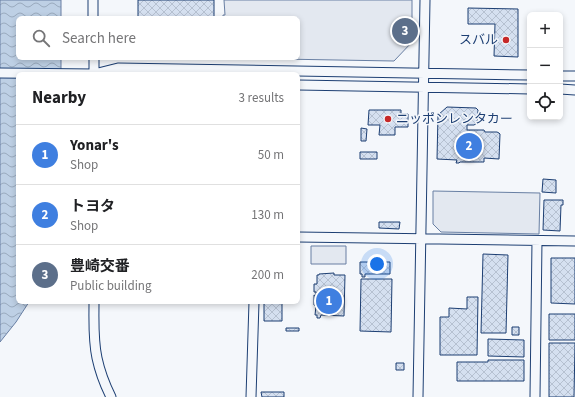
<!DOCTYPE html>
<meta charset="utf-8">
<style>
body{margin:0;font-family:"Source Sans 3","Noto Sans JP",sans-serif;background:#f6f6f6;color:#202124}
.controls{position:absolute;right:12px;top:12px;display:grid;overflow:hidden;border-radius:6px;box-shadow:0 2px 6px #0003}
.controls button{width:36px;height:36px;display:grid;place-items:center;padding:0;border:0;border-bottom:1px solid #e0e0e0;background:#fff;color:#202124;font:20px sans-serif}
.you{position:absolute;left:377px;top:264px;width:14px;height:14px;margin:-10px;border:3px solid #fff;border-radius:50%;background:#1a73e8;box-shadow:0 0 0 6px #1a73e833}
.badge{display:grid;place-items:center;width:26px;height:26px;border-radius:50%;background:#111827;color:#fff;font-size:13px;font-weight:700}
.pin{position:absolute;translate:-50% -50%;border:2px solid #fff;box-shadow:0 1px 4px #0006}
.list{margin:0;padding:0;list-style:none}
h2{display:flex;justify-content:space-between;align-items:center;height:52px;margin:0;padding:0 16px;font-size:17px}
h2 small{font-size:13px;font-weight:400;color:#757577}
.list li{display:grid;grid-template-columns:26px 1fr auto;gap:12px;align-items:center;box-sizing:border-box;height:60px;padding:0 16px;border-top:1px solid #e0e0e0}
.list b{display:block;font-size:15px;white-space:nowrap}
.list p{margin:0;font-size:13px;white-space:nowrap;color:#757577}
.list em{font-size:13px;font-style:normal;color:#757577}
.icon{flex:none;width:22px;height:22px;fill:none;stroke:currentColor;stroke-width:2;stroke-linecap:round;stroke-linejoin:round}
.map{position:relative;flex:none;width:575px;height:397px;overflow:hidden}
.search{position:absolute;background:#fff;box-shadow:0 2px 6px #0003;left:16px;top:16px;width:284px;height:44px;display:flex;align-items:center;gap:10px;box-sizing:border-box;padding:0 14px;border-radius:6px;color:#757577;font-size:15px}
.panel{position:absolute;background:#fff;box-shadow:0 2px 6px #0003;left:16px;top:72px;width:284px;height:232px;border-radius:6px}
.map>svg:first-child{display:block}
.parking{fill:#e3e8f0;stroke:#687fa3}
.water{fill:url(#water-waves);stroke:#687fa3}
.building{fill:url(#building-cross-hatch);stroke:#1d3f73}
.lines{fill:none;stroke-linecap:round;stroke-linejoin:round}
.tertiary-casing{stroke:#1d3f73;stroke-width:11}
.tertiary{stroke:#f4f7fb;stroke-width:9}
.poi-dot{fill:#c62828;stroke:#f4f7fb;stroke-width:1.5}
.labels{text-anchor:middle;dominant-baseline:central;stroke-width:3;stroke-linejoin:round;paint-order:stroke}
.poi-label{font-size:13px;fill:#1d3f73;stroke:#f4f7fb;text-anchor:end}
</style>
<div class="map">
<svg width="575" height="397" viewBox="0 0 575 397">
<defs>
<pattern id="water-waves" width="16" height="10" patternUnits="userSpaceOnUse"><rect width="16" height="10" fill="#bed0e5"/><path d="M0 5q4-4 8 0t8 0" fill="none" stroke="#9aaabe"/></pattern>
<pattern id="building-cross-hatch" width="8" height="8" patternUnits="userSpaceOnUse"><rect width="8" height="8" fill="#d5e0f0"/><path d="M0 0l8 8M0 8l8-8" fill="none" stroke="#b6c1d1"/></pattern>
</defs>
<rect width="100%" height="100%" fill="#f4f7fb"/>
<path class="parking" d="M224,0H412V21L400,20L399,39L413,41L394,61L222,58H298V18H223V15H225Z
M433,191L540,193L539,234L441,232L433,224Z
M311,246H346V264H311Z"/>
<path class="water" d="M0,0H61V18H18V58H61V74H18V302H29L16,322L0,342Z"/>
<path class="building" d="M138,0H214V18H138Z
M468,8L518,9V57L494,56L495,24H468Z
M400,26H409V37H400Z
M447,107L476,108L478,110L477,123L474,125H467V130H484L485,132H497L499,133L500,134L499,159L484,158V162H460L459,163H456L457,160L437,159L438,115Z
M369,110H401V114H408V127H395V135H379L380,125H368Z
M361,128L367,129L366,141H361Z
M360,152H377V159H360Z
M543,179L556,180V193L542,192Z
M544,200H563V205H561L560,231L543,230Z
M379,222H400L399,229L379,228Z
M483,254L508,255L506,333H481Z
M551,258H575V304L551,303Z
M360,262H390V274H365V277H362V274H360Z
M334,273V275H345L344,316L321,315L320,318H317V315H315L316,306L314,305V295L316,296V292H314V284H317V275H319V274Z
M361,279H392L391,332L360,331Z
M467,297H478L477,355H440V317H449V308L467,309Z
M264,302H282V321H264Z
M549,314H575V340H549Z
M512,327H519V335H512Z
M286,328H299V331H286Z
M488,339L524,340V357L488,356Z
M549,343H575L574,397H549Z
M488,360H524V381H457V362H488Z
M396,363H404V370H396Z
M261,392H284V397H262Z"/>
<g class="lines">
<g class="tertiary-casing">
<path id="tertiary" d="M93,0V18
M94,58V74
M0,73L94,74L118,68L530,75
M560,76H575
M298,85L530,89
M560,89L575,90
M298,237L575,241
M94,302C94,321 93,340 97,358C100,372 105,385 111,397
M251,397L254,302
M418,397L425,0
M535,397L537,241"/>
</g>
<use href="#tertiary" class="tertiary"/>
</g>
<g class="poi-dot">
<circle cx="506" cy="40" r="4"/>
<circle cx="388" cy="119" r="4"/>
</g>
<g class="labels">
<g class="poi-label">
<text x="498" y="40">スバル</text>
<text x="396" y="119" text-anchor="start">ニッポンレンタカー</text>
</g>
</g>
</svg>
<div class="controls">
<button>+</button>
<button>−</button>
<button><svg class="icon" aria-label="locate" viewBox="0 0 24 24"><circle cx="12" cy="12" r="6"/><path d="M12 2v4M12 18v4M2 12h4M18 12h4"/></svg></button>
</div>
<div class="you"></div>
<div class="pin badge" style="left:329px;top:301px;background:#3f7fe0">1</div>
<div class="pin badge" style="left:469px;top:146px;background:#3f7fe0">2</div>
<div class="pin badge" style="left:405px;top:31px;background:#5c6f8a">3</div>
<div class="search"><svg class="icon" aria-label="search" viewBox="0 0 24 24"><circle cx="10" cy="10" r="6"/><path d="M15 15l6 6"/></svg>Search here</div>
<section class="panel">
<h2>Nearby<small>3 results</small></h2>
<ul class="list">
<li><span class="badge" style="background:#3f7fe0">1</span><div><b>Yonar's</b><p>Shop</p></div><em>50 m</em></li>
<li><span class="badge" style="background:#3f7fe0">2</span><div><b>トヨタ</b><p>Shop</p></div><em>130 m</em></li>
<li><span class="badge" style="background:#5c6f8a">3</span><div><b>豊崎交番</b><p>Public building</p></div><em>200 m</em></li>
</ul>
</section>
</div>
